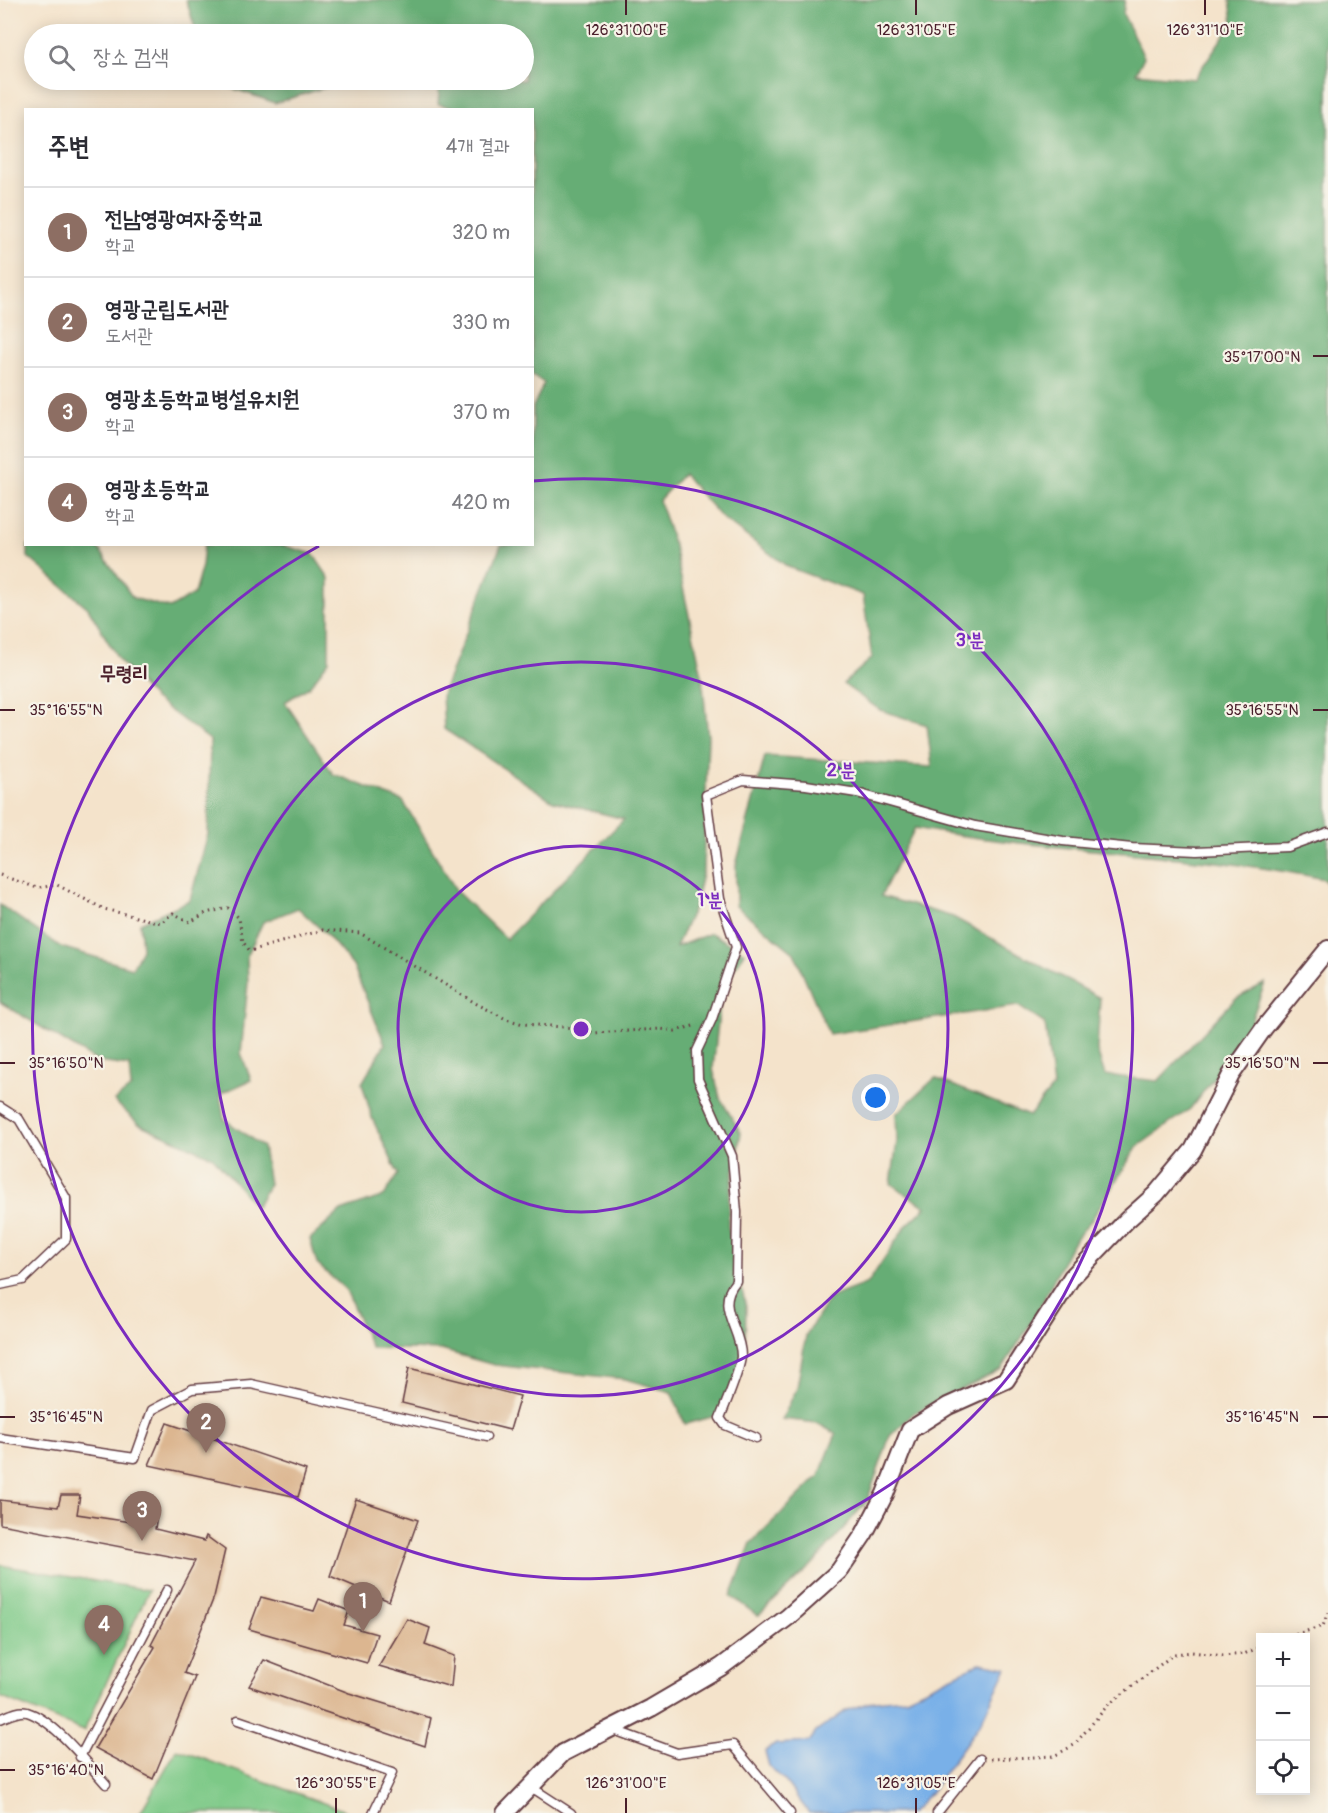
<!DOCTYPE html>
<html lang="ko">
<meta charset="utf-8">
<style>
body{margin:0;font-family:Pangolin,"Poor Story",sans-serif;background:#f2f2f3;color:#2b2b33}
.controls{position:absolute;right:18px;bottom:18px;display:grid;overflow:hidden;border-radius:0px;box-shadow:0 3px 15px #0003}
.controls button{width:54px;height:54px;display:grid;place-items:center;padding:0;border:0;border-bottom:2px solid #e1e1e2;background:#fff;color:#2b2b33;font:30px sans-serif}
.you{position:absolute;left:876px;top:1098px;width:21px;height:21px;margin:-15px;border:4px solid #fff;border-radius:50%;background:#1a73e8;box-shadow:0 0 0 9px #1a73e833}
.badge{display:grid;place-items:center;width:39px;height:39px;border-radius:50%;background:#111827;color:#fff;font-size:20px;font-weight:700}
.pin{position:absolute;translate:-50% -50px;filter:drop-shadow(0 2px 3px #0008)}
.pin::after{content:'';position:absolute;top:32px;width:21px;height:18px;background:inherit;clip-path:polygon(0 0,100% 0,50% 100%)}
.list{margin:0;padding:0;list-style:none}
h2{display:flex;justify-content:space-between;align-items:center;height:78px;margin:0;padding:0 24px;font-size:26px}
h2 small{font-size:20px;font-weight:400;color:#7c7c81}
.list li{display:grid;grid-template-columns:39px 1fr auto;gap:18px;align-items:center;box-sizing:border-box;height:90px;padding:0 24px;border-top:2px solid #e1e1e2}
.list b{display:block;font-size:22px;white-space:nowrap}
.list p{margin:0;font-size:20px;white-space:nowrap;color:#7c7c81}
.list em{font-size:20px;font-style:normal;color:#7c7c81}
.icon{flex:none;width:33px;height:33px;fill:none;stroke:currentColor;stroke-width:2;stroke-linecap:round;stroke-linejoin:round}
.map{position:relative;flex:none;width:1328px;height:1813px;overflow:hidden}
.search{position:absolute;background:#fff;box-shadow:0 3px 15px #0003;left:24px;top:24px;width:510px;height:66px;display:flex;align-items:center;gap:15px;box-sizing:border-box;padding:0 21px;border-radius:33px;color:#7c7c81;font-size:22px}
.panel{position:absolute;background:#fff;box-shadow:0 3px 15px #0003;left:24px;top:108px;width:510px;height:438px;border-radius:0px}
.map>svg:first-child{display:block}
.green{fill:#7dc987;stroke:#647459;stroke-width:1.5}
.forest{fill:#66ad74;stroke:#586650;stroke-width:1.5}
.water{fill:#79b0e8;stroke:#62688a;stroke-width:1.5}
.building{fill:#dcb690}
.lines{fill:none;stroke-linecap:round;stroke-linejoin:round}
.lane-casing{stroke:#643c43;stroke-width:11}
.street-casing{stroke:#643c43;stroke-width:20}
.path{stroke:#643c43;stroke-width:3;stroke-dasharray:1.5 4.5;stroke-linecap:butt}
.lane{stroke:#fff;stroke-width:8}
.street{stroke:#fff;stroke-width:16}
.ticks{fill:none;stroke:#4a1f2b;stroke-width:2}
.ring{fill:none;stroke:#7b2cbf;stroke-width:3}
.labels{text-anchor:middle;dominant-baseline:central;stroke-width:4.5;stroke-linejoin:round;paint-order:stroke}
.quarter-label{font-size:20px;font-weight:bold;fill:#4a1f2b;stroke:#f7f3e8}
.ticks-label{font-size:15px;text-anchor:middle;fill:#4a1f2b;stroke:#f7f3e8;stroke-width:4.5;stroke-linejoin:round;paint-order:stroke}
.centre{fill:#7b2cbf;stroke:#f7f3e8;stroke-width:3}
.ring-label{font-size:18px;text-anchor:middle;font-weight:bold;fill:#7b2cbf;stroke:#f7f3e8;stroke-width:4.5;stroke-linejoin:round;paint-order:stroke}
</style>
<div class="map">
<svg width="1328" height="1813" viewBox="0 0 1328 1813">
<rect width="100%" height="100%" fill="#f7f3e8"/>
<filter id="ink" filterUnits="userSpaceOnUse"><feTurbulence type="fractalNoise" baseFrequency=".0167" numOctaves="2"/><feDisplacementMap in="SourceGraphic" scale="12" xChannelSelector="R" yChannelSelector="G"/><feConvolveMatrix kernelMatrix="1 2 1 2 8 2 1 2 1" color-interpolation-filters="sRGB"/></filter>
<filter id="wash" filterUnits="userSpaceOnUse"><feTurbulence type="fractalNoise" baseFrequency=".008" numOctaves="4" result="noise"/><feDisplacementMap in="SourceGraphic" scale="24" xChannelSelector="R" yChannelSelector="G"/><feGaussianBlur stdDeviation="1.35" result="paint"/><feColorMatrix in="noise" values="0 0 0 0 0 0 0 0 0 0 0 0 0 0 0 0 0 1.4 0 .05"/><feComposite in="paint" operator="in"/></filter>
<g filter="url(#wash)">
<rect width="100%" height="100%" fill="#f4e3cb"/>
<path class="green" d="M0,1565L149,1590L84,1731L0,1697Z
M177,1749L345,1811L344,1813H140Z"/>
<path class="forest" d="M186,0H1125L1123,14L1144,57L1136,73L1194,79L1233,22L1230,0H1328V885L1324,879C1189,851 1050,853 915,828L881,896L953,917L1100,998L1097,1051L1105,1075L1158,1081L1235,999L1265,983L1250,1024L1221,1069L1190,1109L1137,1147L1092,1219L1071,1245L1035,1317L1002,1369L914,1413L890,1436L867,1501L816,1561L758,1616L731,1596L751,1543L819,1476L836,1434L817,1423L782,1419L797,1388L806,1335L829,1298L868,1283L905,1227L926,1207L891,1184L897,1141L896,1114L935,1078L1029,1116L1053,1087L1045,1024L1018,1006L829,1034L794,953L736,906V865L765,756L932,767L927,725L880,710L843,684L872,658L863,595L788,567L722,518L683,474L659,500L674,546L702,675L708,737L703,870L695,905L676,947L711,933L745,953L722,986L713,1069L720,1098L741,1133L729,1199L728,1226L746,1307L745,1345L724,1414L685,1424L671,1392L625,1379L494,1365L441,1350L371,1348L346,1290L317,1264L310,1239L341,1211L384,1196L398,1174L372,1118L362,1083L385,1044L353,966L328,936L298,908L263,922L247,956L248,983L241,1053L251,1080L220,1094L224,1119L263,1147L269,1184L256,1207L213,1157L139,1124L114,1101L131,1088L129,1066L98,1062L0,1002V905L61,947L132,968L142,949L140,923L190,900L208,834L210,740L153,698L119,660L88,608L28,557V545H96L133,598L170,608L194,594L202,566L204,545H281L313,554L329,578V661L309,687L285,702L333,774L403,801L457,892L506,939L624,819L553,801L444,729L442,694L501,545L532,544L533,407L544,383L532,375V110L457,109L438,104L440,80H524V34H197Z
M220,80H350L275,103L226,86Z"/>
<path class="water" d="M980,1663L1007,1668L981,1722L930,1793L911,1813H809L785,1781L769,1766L765,1751L776,1744L809,1742L816,1732L847,1710L874,1701L906,1698Z"/>
<g id="blocks">
<path class="building" d="M409,1368L520,1396L510,1430L402,1403Z
M167,1423L306,1470L298,1497L149,1465Z
M61,1495H80L77,1514L137,1523L139,1507L157,1514L155,1529L204,1541L206,1536L225,1550L214,1597L184,1673L195,1677L153,1779L95,1748L155,1647L151,1645L195,1561L0,1524V1500L58,1507Z
M356,1499L418,1520L389,1601L330,1576Z
M261,1597L314,1611L319,1599L349,1611L344,1625L377,1634L367,1663L249,1629Z
M407,1619L430,1628L425,1645L454,1656L451,1687L379,1666Z
M264,1660L349,1693L431,1718L425,1746L249,1686Z"/>
</g>
</g>
<g filter="url(#ink)">
<use href="#blocks" fill-opacity="0" stroke="#643c43" stroke-width="1.5"/>
<g class="lines">
<g class="lane-casing">
<path id="lane" d="M0,1107L19,1119L66,1198V1239L23,1280L0,1285
M0,1438L135,1458L152,1410L192,1389L251,1384L486,1437
M756,1438L725,1425L720,1418C725,1405 741,1368 741,1356C741,1328 714,1307 736,1281L737,1212L732,1156L698,1079L697,1051L712,1019L736,947L720,899L706,795L743,780L806,785L857,793L975,826L1063,841L1132,848L1197,851L1287,847L1328,832
M0,1719C8,1716 18,1710 27,1712C54,1720 87,1763 106,1784
M238,1720L392,1773L373,1813
M611,1729L677,1753L733,1745L790,1813
M80,1757L167,1590
M531,1787L571,1813
M937,1813L980,1759"/>
</g>
<g class="street-casing">
<path id="street" d="M505,1813L563,1753L651,1708L721,1667L788,1617L839,1571L864,1534L885,1494L910,1430L948,1406L1006,1380L1072,1277L1127,1220L1156,1194L1193,1150L1231,1075L1264,1028L1328,949"/>
</g>
<path class="path" d="M0,875L37,888L57,885L104,909L161,923L173,913L190,922L206,913L228,908L239,918L243,942L250,951L323,930L360,933L477,1004L506,1019L523,1024L577,1028L594,1033L660,1029L675,1031L697,1025
M1284,1638L1323,1626L1328,1612
M991,1759L1054,1756L1074,1745L1108,1705L1174,1654L1192,1652L1223,1656L1244,1654L1260,1647"/>
<use href="#lane" class="lane"/>
<use href="#street" class="street"/>
</g>
</g>
<path class="ticks" d="M626,0V15M916,0V15M1205,0V15M1313,356H1328M0,710H15M1313,710H1328M0,1063H15M1313,1063H1328M0,1417H15M1313,1417H1328M0,1770H15M336,1798V1813M626,1798V1813M916,1798V1813"/>
<g class="ring">
<circle cx="581" cy="1029" r="183"/>
<circle cx="581" cy="1029" r="367"/>
<path d="M533 481A550 550 0 1 1 319 546"/>
</g>
<g class="labels">
<g class="quarter-label">
<text x="124" y="673">무령리</text>
</g>
</g>
<g class="ticks-label">
<text x="626" y="35">126°31'00"E</text>
<text x="916" y="35">126°31'05"E</text>
<text x="1205" y="35">126°31'10"E</text>
<text x="1262" y="362">35°17'00"N</text>
<text x="66" y="715">35°16'55"N</text>
<text x="1262" y="715">35°16'55"N</text>
<text x="66" y="1068">35°16'50"N</text>
<text x="1262" y="1068">35°16'50"N</text>
<text x="66" y="1422">35°16'45"N</text>
<text x="1262" y="1422">35°16'45"N</text>
<text x="66" y="1775">35°16'40"N</text>
<text x="336" y="1788">126°30'55"E</text>
<text x="626" y="1788">126°31'00"E</text>
<text x="916" y="1788">126°31'05"E</text>
</g>
<circle cx="581" cy="1029" r="9" class="centre"/>
<g class="ring-label">
<text x="970" y="646">3 분</text>
<text x="841" y="776">2 분</text>
<text x="710" y="906">1 분</text>
</g>
</svg>
<div class="controls">
<button>+</button>
<button>−</button>
<button><svg class="icon" aria-label="locate" viewBox="0 0 24 24"><circle cx="12" cy="12" r="6"/><path d="M12 2v4M12 18v4M2 12h4M18 12h4"/></svg></button>
</div>
<div class="you"></div>
<div class="pin badge" style="left:363px;top:1632px;background:#8d6e63">1</div>
<div class="pin badge" style="left:206px;top:1453px;background:#8d6e63">2</div>
<div class="pin badge" style="left:142px;top:1541px;background:#8d6e63">3</div>
<div class="pin badge" style="left:104px;top:1655px;background:#8d6e63">4</div>
<div class="search"><svg class="icon" aria-label="search" viewBox="0 0 24 24"><circle cx="10" cy="10" r="6"/><path d="M15 15l6 6"/></svg>장소 검색</div>
<section class="panel">
<h2>주변<small>4개 결과</small></h2>
<ul class="list">
<li><span class="badge" style="background:#8d6e63">1</span><div><b>전남영광여자중학교</b><p>학교</p></div><em>320 m</em></li>
<li><span class="badge" style="background:#8d6e63">2</span><div><b>영광군립도서관</b><p>도서관</p></div><em>330 m</em></li>
<li><span class="badge" style="background:#8d6e63">3</span><div><b>영광초등학교병설유치원</b><p>학교</p></div><em>370 m</em></li>
<li><span class="badge" style="background:#8d6e63">4</span><div><b>영광초등학교</b><p>학교</p></div><em>420 m</em></li>
</ul>
</section>
</div>
